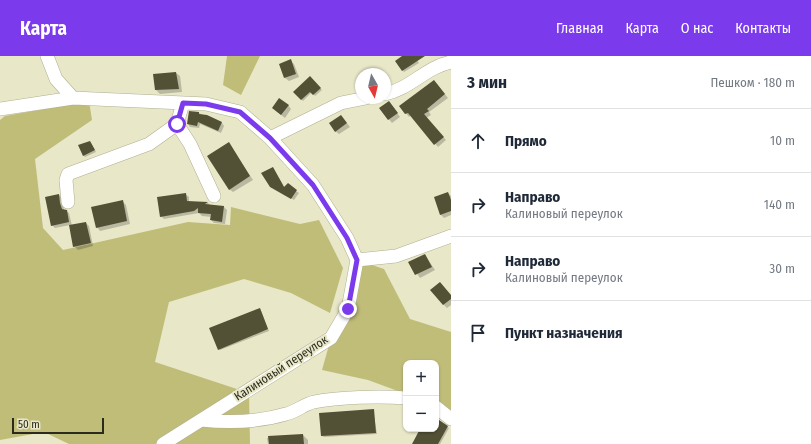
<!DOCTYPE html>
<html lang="ru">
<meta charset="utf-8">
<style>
body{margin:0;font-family:"Fira Sans Condensed",sans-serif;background:#f2f2f3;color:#1f2937}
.controls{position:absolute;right:12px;bottom:12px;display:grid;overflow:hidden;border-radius:8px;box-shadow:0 1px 3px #0004}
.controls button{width:36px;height:36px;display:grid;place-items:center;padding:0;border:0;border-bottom:1px solid #e0e1e3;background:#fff;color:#1f2937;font:20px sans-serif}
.compass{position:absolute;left:355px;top:12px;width:36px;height:36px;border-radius:50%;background:#fff;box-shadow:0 1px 3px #0004;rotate:172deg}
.scale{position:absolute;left:12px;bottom:10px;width:92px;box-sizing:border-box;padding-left:4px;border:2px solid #2a2a1e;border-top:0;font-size:11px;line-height:14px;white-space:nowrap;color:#2a2a1e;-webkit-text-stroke:3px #e8e7c8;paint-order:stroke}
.stop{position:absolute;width:12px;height:12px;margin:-9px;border:3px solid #7c3aed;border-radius:50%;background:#fff}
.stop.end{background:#7c3aed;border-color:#fff;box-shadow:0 1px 4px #0008}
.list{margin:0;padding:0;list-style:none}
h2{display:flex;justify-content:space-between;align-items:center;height:52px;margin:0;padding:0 16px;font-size:17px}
h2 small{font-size:13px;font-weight:400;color:#747a83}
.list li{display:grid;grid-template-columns:26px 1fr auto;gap:12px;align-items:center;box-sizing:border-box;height:64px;padding:0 16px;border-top:1px solid #e0e1e3}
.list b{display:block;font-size:15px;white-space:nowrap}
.list p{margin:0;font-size:13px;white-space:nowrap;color:#747a83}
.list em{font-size:13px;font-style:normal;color:#747a83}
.icon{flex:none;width:22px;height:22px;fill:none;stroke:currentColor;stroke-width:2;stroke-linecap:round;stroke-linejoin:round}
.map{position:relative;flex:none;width:451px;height:388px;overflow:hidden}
header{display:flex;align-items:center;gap:24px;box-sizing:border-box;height:56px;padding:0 20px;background:#7c3aed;color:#fff}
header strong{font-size:19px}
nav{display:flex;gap:22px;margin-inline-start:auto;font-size:14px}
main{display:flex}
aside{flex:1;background:#fff}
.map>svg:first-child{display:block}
.green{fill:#c0bd79}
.shadow{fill:#0003}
.building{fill:#525035}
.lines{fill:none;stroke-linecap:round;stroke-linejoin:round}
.minor-casing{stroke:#b1af91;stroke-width:14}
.minor{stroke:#fff;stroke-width:13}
.route{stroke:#7c3aed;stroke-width:5}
.labels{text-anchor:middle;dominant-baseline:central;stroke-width:4;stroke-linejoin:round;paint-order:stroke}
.street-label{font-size:12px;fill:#2a2a1e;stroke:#e8e7c8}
</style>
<header>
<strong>Карта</strong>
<nav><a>Главная</a><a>Карта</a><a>О нас</a><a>Контакты</a></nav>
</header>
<main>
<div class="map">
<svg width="451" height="388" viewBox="0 0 451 388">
<rect width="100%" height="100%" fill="#e8e7c8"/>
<path class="green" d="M227,0H260L241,39L223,29Z
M89,45L92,64L35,103L43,172L63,194L188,166L230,169L231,151L300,168L319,164L343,212L330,257L291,237L244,223L169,246L155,306L249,337L250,388H69L44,376L0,384V64L5,60Z
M357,204L384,213L410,263L451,276V363L436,353V307H406V338L368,324L322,314L331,282L348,253Z"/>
<path class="shadow" d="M404,0H414L419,7L404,16L396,5Z
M291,5L294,8L299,21L289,25L285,22Z
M176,17L180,20L182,36L160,38L156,34L154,19Z
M310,21L322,34L315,40L312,36L303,45L294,36Z
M437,28L448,42L429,56L431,59L426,62L446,84L438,91L411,59L409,61L400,50Z
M288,49L291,53L285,62L276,55Z
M392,50L400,61L392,67L380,52Z
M199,57L222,67L224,70L221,77L200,68L199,72L190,71L188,68Z
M341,60L350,71L339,78L335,75Z
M91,87L96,96L85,101L83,99Z
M229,88L253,124L233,136L229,133Z
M273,112L285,132L296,135L299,137L294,144L271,130Z
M448,137L451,140V159L444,162L440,158Z
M185,138L189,141V146L208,147L210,149L224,151L227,154L225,168L214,167L211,164L212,161L202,160L199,157L164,163L161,160Z
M59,139L62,142L64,154L69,157L72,170L86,167L89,170L93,190L78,194L74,190L70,169L55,172L52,169Z
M122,145L126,149L130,168L100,175L97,171Z
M425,199L435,214L420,222L409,206Z
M451,239V249L447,252L443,248Z
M261,255L269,275L220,294L219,293Z
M373,354L377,378L324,381L322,380Z
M436,364L449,372L440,388H413L421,373H436Z
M303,379L308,384V388H268L267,382Z"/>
<path class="building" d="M402,0H425L402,15L395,5Z
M291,3L296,18L284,22L279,8Z
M176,16L179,33L155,34L153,18Z
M310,20L321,32L313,39L310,36L301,44L293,36Z
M434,24L445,38L427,53L429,55L424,58L444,81L434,89L408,57L405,58L399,50Z
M279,42L289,49L281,59L272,52Z
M389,45L398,57L388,64L379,52Z
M189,55L199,56V58L207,59L222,66L218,75L198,66L197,70L187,68Z
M341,59L347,67L335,76L329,67Z
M90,85L95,94L83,100L78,89Z
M229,86L250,120L229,134L207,100Z
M273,111L284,131L288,127L297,134L291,143L270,131L261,117Z
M448,136L451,144V155L440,159L434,141Z
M186,137L187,145L208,146L205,148L224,150L222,166L210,164L211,158L198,157V152L194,155L160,161L157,141Z
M59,138L60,147L62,153L67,154L69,166L51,170L45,141Z
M123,144L127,165L96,172L91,151Z
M86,166L91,187L73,191L69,169Z
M425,198L432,211L415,219L408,206Z
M440,226L451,239V243L443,249L430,234Z
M260,252L268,273L218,294L209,272Z
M374,353L376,377L321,380L319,357Z
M436,362L448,370L438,388H412L420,373H436Z
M303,378L304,388H269L268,380Z"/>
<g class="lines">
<g class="minor-casing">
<path id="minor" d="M47,0L56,23L73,42
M385,38C410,33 426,11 451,6
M0,53L73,42L206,48L240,56L270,82L313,129L347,182L357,204L348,253L331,282L163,388
M177,68L190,88L214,140
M270,82L341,47L366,42
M68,146L66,124L68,118L149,88L177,68L183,47
M357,204L396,200L451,180
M436,351L451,363
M201,364C229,367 259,366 286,358C296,356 304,348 314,346C338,341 381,340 406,342"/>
</g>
<use href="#minor" class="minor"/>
</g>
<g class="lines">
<path class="route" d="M177,68L183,47L206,48L240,56L270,82L313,129L347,182L357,204L348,253"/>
</g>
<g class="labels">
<g class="street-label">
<text transform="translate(281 312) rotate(-33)">Калиновый переулок</text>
</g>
</g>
</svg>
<div class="controls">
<button>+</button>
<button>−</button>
</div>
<svg class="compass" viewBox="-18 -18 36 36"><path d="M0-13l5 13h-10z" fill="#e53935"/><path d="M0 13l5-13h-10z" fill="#747a83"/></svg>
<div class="scale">50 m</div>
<div class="stop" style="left:177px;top:68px"></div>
<div class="stop end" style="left:348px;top:253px"></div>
</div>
<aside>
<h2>3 мин<small>Пешком · 180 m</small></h2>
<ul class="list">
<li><svg class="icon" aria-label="ahead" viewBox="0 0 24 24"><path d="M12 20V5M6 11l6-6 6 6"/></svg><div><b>Прямо</b></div><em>10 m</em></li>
<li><svg class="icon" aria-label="right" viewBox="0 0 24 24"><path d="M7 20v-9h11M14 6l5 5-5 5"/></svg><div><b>Направо</b><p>Калиновый переулок</p></div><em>140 m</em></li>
<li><svg class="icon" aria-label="right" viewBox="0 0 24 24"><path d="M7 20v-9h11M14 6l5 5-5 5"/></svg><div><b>Направо</b><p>Калиновый переулок</p></div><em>30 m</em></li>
<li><svg class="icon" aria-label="arrive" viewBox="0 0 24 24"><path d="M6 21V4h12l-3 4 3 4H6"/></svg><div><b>Пункт назначения</b></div></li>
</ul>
</aside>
</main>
